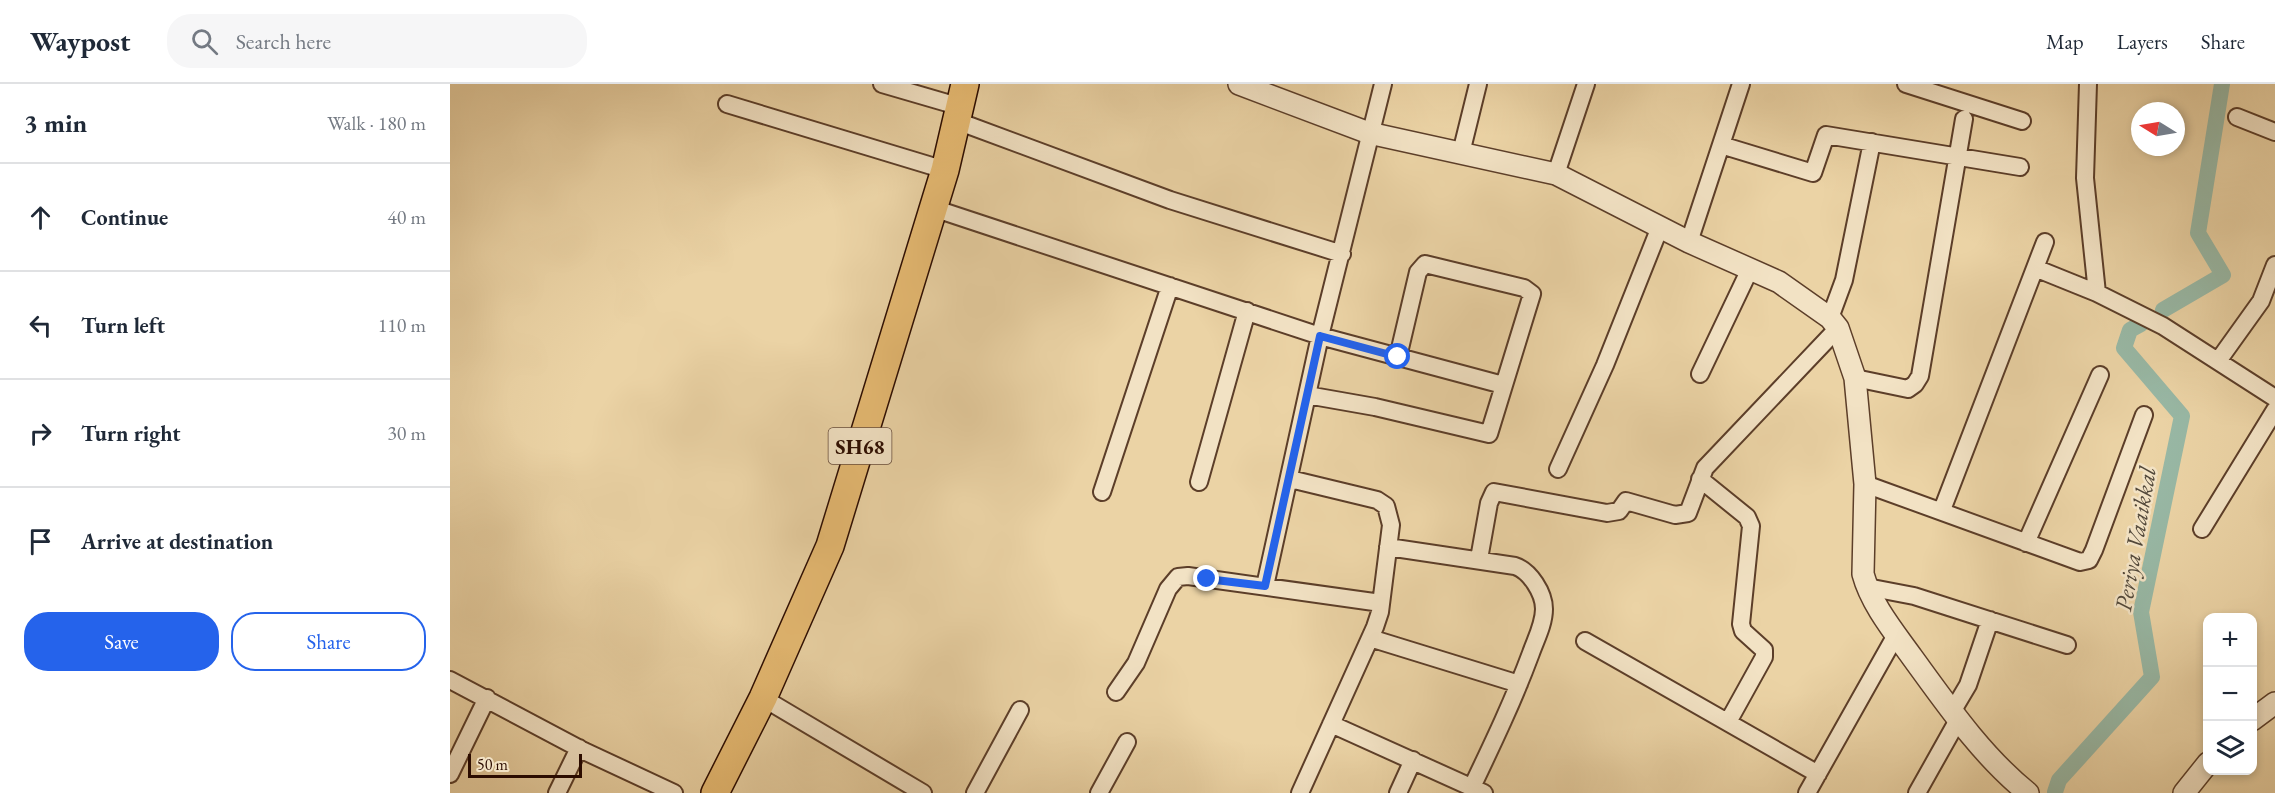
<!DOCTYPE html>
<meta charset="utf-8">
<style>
body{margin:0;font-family:"EB Garamond",serif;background:#f6f6f7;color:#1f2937}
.controls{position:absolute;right:18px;bottom:18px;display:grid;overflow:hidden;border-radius:12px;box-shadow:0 3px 9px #0003}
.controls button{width:54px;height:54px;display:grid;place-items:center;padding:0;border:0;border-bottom:2px solid #e0e1e3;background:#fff;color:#1f2937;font:30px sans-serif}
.compass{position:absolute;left:1681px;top:18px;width:54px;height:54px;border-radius:50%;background:#fff;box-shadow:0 3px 9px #0003;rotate:281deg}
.scale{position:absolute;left:18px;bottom:15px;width:114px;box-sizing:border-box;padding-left:6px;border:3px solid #2c0c00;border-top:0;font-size:16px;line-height:21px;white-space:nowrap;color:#2c0c00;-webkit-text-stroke:4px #f2e2c4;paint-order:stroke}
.stop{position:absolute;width:18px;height:18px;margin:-14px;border:4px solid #2563eb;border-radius:50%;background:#fff}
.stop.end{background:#2563eb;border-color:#fff;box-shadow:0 2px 6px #0008}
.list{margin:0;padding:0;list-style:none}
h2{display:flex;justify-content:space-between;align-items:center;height:78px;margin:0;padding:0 24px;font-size:26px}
h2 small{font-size:20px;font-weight:400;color:#747a83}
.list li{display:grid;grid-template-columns:39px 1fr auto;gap:18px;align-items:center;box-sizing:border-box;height:108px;padding:0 24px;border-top:2px solid #e0e1e3}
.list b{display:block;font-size:22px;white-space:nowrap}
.list em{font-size:20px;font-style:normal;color:#747a83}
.actions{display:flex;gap:12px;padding:18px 24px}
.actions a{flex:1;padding:14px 0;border:2px solid #2563eb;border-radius:24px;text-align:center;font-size:21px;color:#2563eb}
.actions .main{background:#2563eb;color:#fff}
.icon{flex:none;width:33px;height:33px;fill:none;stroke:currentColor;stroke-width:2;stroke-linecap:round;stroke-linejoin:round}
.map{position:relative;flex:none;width:1825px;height:709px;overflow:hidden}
header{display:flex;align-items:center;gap:36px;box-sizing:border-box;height:84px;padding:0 30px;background:#fff;border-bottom:2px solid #e0e1e3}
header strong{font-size:28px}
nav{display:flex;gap:33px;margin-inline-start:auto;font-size:21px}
.search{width:420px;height:54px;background:#f6f6f7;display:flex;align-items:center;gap:15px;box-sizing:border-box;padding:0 21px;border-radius:24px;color:#747a83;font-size:22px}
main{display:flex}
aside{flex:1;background:#fff}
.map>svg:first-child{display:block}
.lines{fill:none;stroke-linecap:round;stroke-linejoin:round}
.canal{stroke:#98b8a5;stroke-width:16}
.minor-casing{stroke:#5c3e29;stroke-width:20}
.tertiary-casing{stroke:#5c3e29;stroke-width:24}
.primary-casing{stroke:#2c0c00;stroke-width:30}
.minor{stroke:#f2e2c4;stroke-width:16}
.tertiary{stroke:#f2e2c4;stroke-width:21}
.primary{stroke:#e6ba72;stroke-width:27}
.route{stroke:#2563eb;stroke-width:8}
.labels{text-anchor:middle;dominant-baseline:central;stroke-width:5;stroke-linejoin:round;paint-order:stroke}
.shield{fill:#f2e2c4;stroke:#674c3b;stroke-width:1.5}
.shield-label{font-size:21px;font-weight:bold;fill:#2c0c00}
.water-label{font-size:24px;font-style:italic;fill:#52483a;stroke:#f2e2c4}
</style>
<header>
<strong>Waypost</strong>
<div class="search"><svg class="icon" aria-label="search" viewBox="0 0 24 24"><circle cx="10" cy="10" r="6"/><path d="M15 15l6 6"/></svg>Search here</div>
<nav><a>Map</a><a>Layers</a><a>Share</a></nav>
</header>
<main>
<aside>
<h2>3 min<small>Walk · 180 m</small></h2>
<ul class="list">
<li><svg class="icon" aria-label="ahead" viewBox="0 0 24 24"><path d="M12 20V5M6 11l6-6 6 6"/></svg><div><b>Continue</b></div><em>40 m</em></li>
<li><svg class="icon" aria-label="left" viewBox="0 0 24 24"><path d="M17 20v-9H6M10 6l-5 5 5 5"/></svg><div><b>Turn left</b></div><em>110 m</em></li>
<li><svg class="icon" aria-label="right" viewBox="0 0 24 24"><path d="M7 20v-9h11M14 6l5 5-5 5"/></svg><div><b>Turn right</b></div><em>30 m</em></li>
<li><svg class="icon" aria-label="arrive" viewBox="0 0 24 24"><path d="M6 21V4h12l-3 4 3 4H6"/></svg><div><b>Arrive at destination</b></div></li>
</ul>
<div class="actions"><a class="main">Save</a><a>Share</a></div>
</aside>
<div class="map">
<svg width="1825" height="709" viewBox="0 0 1825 709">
<rect width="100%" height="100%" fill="#ebd3a5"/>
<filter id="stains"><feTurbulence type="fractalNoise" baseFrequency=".00333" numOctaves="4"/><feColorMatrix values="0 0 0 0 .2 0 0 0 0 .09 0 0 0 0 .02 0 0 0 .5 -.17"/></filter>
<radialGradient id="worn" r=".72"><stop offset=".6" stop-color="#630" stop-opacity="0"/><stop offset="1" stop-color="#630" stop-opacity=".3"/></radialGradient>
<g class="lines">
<path class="canal" d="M1713,226L1773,191L1748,149L1772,0
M1605,708L1609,696L1702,593L1691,528L1732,332L1674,264L1680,246L1691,240"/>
<g class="minor-casing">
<path id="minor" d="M432,0L511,23
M1456,0L1572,37
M1638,0L1635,94L1647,209
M277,20L495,86
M1787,33L1825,48
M507,37L720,116L892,170
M1271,61L1363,89L1376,51L1570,83
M1011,69L1028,0
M1106,90L1136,0
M483,124L870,252L1053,301
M1239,158L1291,0
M1585,184L1647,209L1713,242L1825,314
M1380,234L1394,196L1422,58
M1768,277L1811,217L1825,181
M1250,290L1300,185
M1405,294L1458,305L1465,300L1470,292L1514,35
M857,311L925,323L1039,350L1082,210L1074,204L975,180L968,188L948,273
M1108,385L1155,281L1210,143
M840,395L927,416L936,422L941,441L930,528L925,543L850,709
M1250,395L1297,433L1301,442L1291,540L1293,547L1314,566V573L1278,638
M749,398L797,227
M1415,400L1630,478L1639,476L1644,466L1694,331
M652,408L720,202
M1492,426L1595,158
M1752,445L1825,326
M1576,459L1650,291
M938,463L1065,482C1080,487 1094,509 1094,525C1094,540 1086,555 1081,569C1064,615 1043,659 1022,703
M1029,475L1039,419L1044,408L1157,429L1169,427L1176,417L1225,431L1238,429L1255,384L1388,244
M815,502L870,252L933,0
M1417,503L1464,512L1617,561
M920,554L1069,600
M1135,557L1368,690
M0,596L134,667L224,709
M666,608L686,579L718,505L728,493L738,492L931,519
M313,614L473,709
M1502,628L1518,601L1540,536
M881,640L1034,709
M0,690L37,614
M107,709L129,664
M525,709L570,626
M649,709L677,658
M948,709L963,676
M1357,709L1446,551
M1467,709L1508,636"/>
</g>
<g class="tertiary-casing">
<path id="tertiary" d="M789,0L919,49L1106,90L1239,158L1329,198L1380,234L1388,244L1405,294L1415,400L1413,490C1421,520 1444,548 1462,573C1497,621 1532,672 1578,709
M1802,636L1825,619
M1734,709L1758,679"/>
</g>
<g class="primary-casing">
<path id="primary" d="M265,709L313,614L380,462L495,86L515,0"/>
</g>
<use href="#minor" class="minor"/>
<use href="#tertiary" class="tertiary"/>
<use href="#primary" class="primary"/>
</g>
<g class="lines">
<path class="route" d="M757,495L815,502L870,252L948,273"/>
</g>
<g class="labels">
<rect class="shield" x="378.5" y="344" width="63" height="36" rx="4.5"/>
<g class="shield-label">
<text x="410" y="362">SH68</text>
</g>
<g class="water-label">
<text transform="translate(1685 455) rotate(-80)">Periya Vaaikkal</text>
</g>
</g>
<rect width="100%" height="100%" filter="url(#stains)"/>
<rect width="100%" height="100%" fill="url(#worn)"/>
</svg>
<div class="controls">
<button>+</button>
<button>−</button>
<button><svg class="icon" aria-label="layers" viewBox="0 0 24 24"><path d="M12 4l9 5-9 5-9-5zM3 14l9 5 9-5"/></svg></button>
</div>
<svg class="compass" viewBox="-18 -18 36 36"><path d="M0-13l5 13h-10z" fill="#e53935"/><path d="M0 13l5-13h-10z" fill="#747a83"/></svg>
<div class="scale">50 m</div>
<div class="stop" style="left:948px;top:273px"></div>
<div class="stop end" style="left:757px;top:495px"></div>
</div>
</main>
